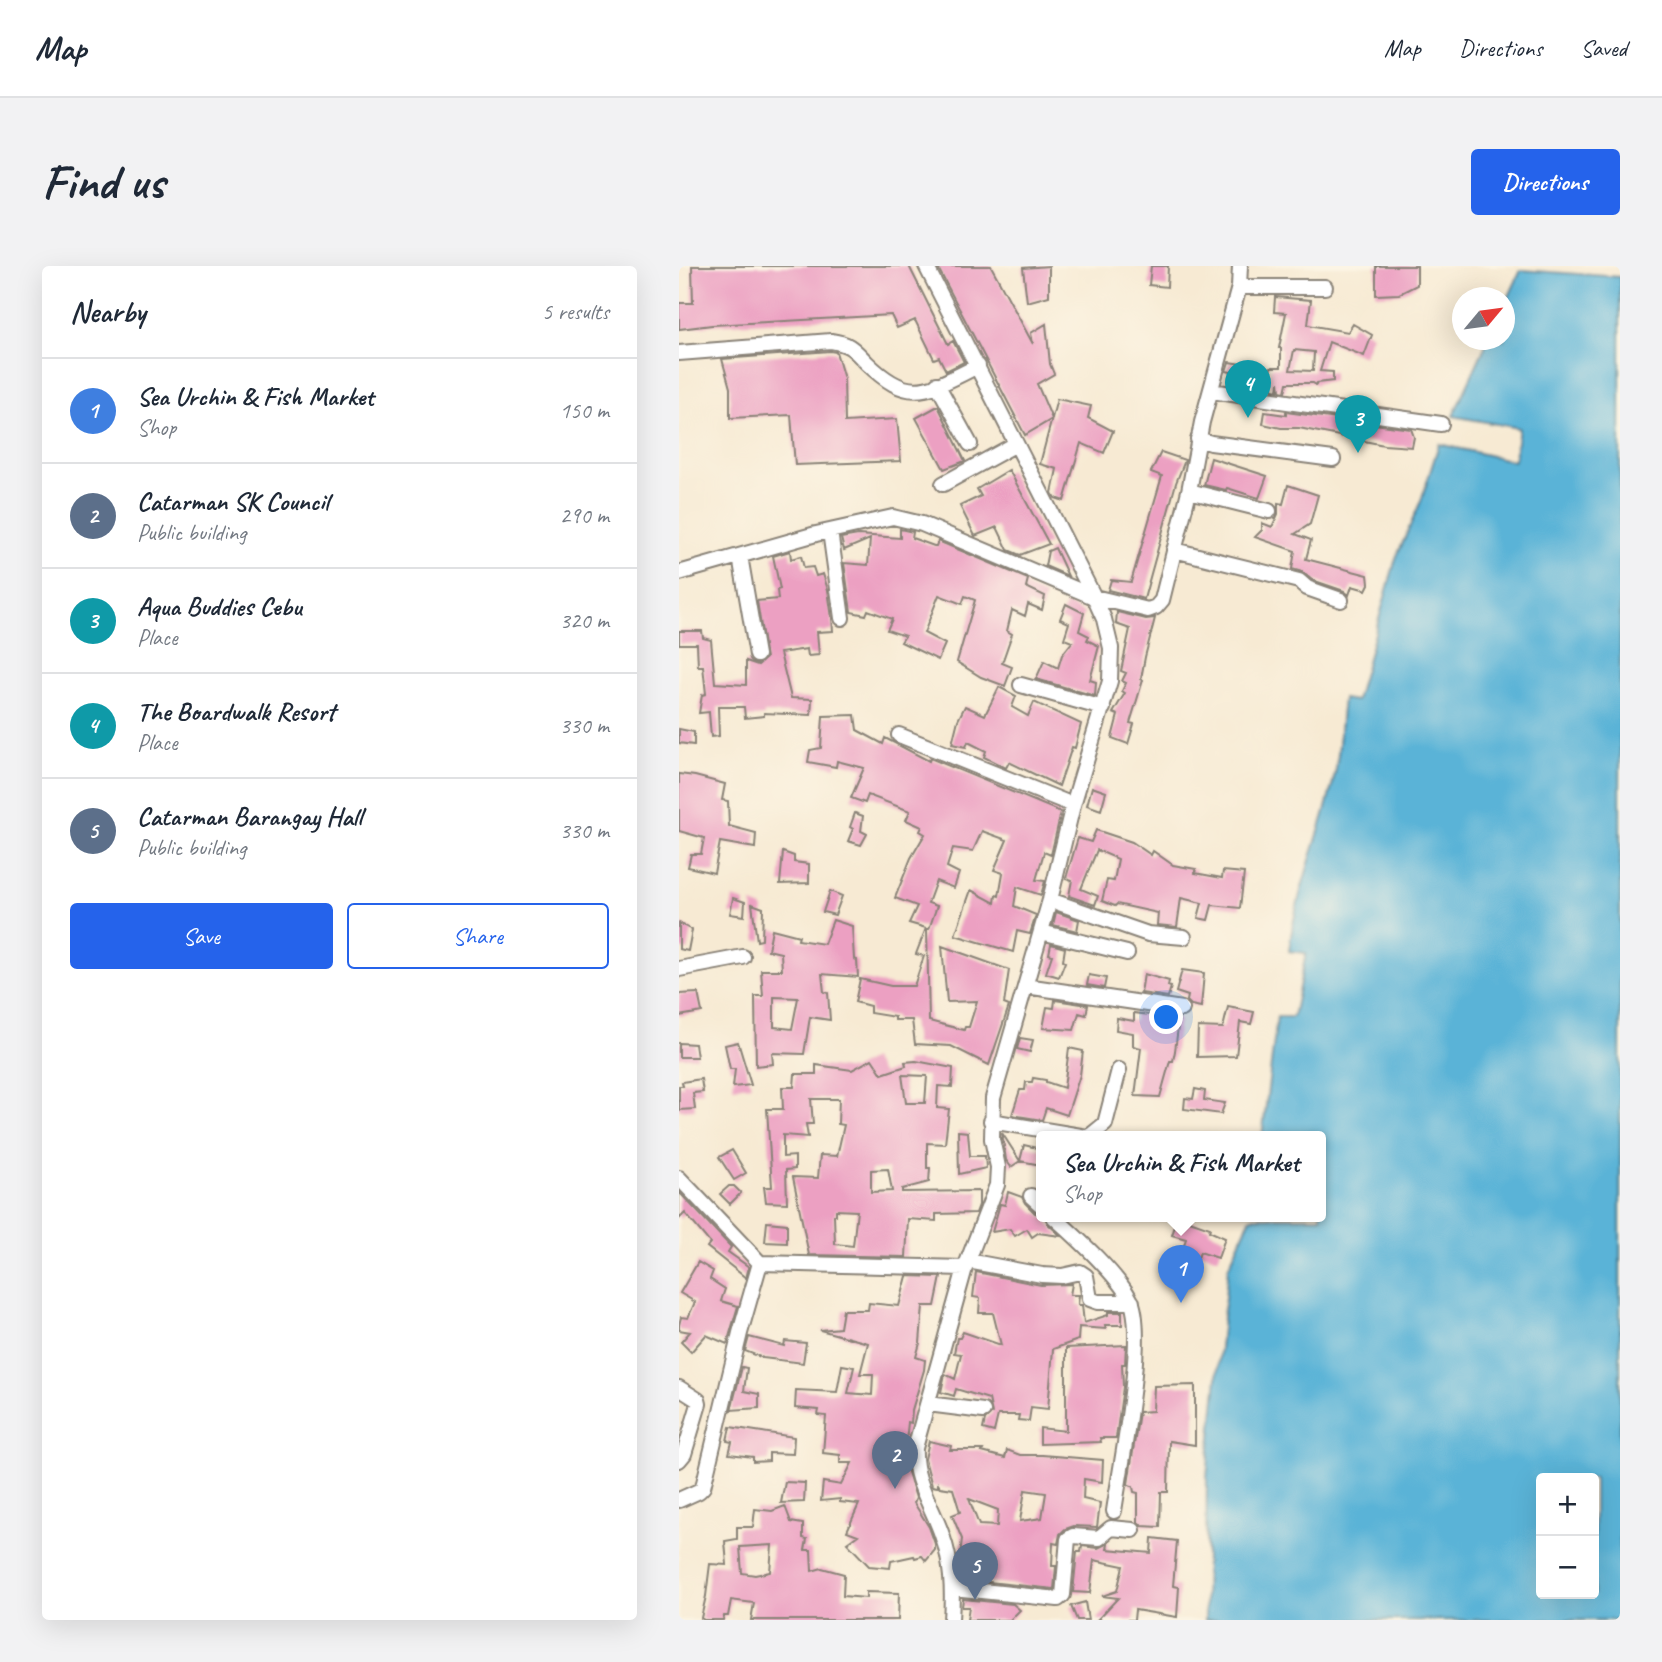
<!DOCTYPE html>
<meta charset="utf-8">
<style>
body{margin:0;font-family:Caveat,sans-serif;background:#f2f2f3;color:#1f2937}
.controls{position:absolute;right:21px;bottom:21px;display:grid;overflow:hidden;border-radius:7px;box-shadow:0 7px 28px #0002}
.controls button{width:63px;height:63px;display:grid;place-items:center;padding:0;border:0;border-bottom:2px solid #e0e1e3;background:#fff;color:#1f2937;font:35px sans-serif}
.compass{position:absolute;left:773px;top:21px;width:63px;height:63px;border-radius:50%;background:#fff;box-shadow:0 7px 28px #0002;rotate:61deg}
.you{position:absolute;left:488px;top:752px;width:24px;height:24px;margin:-18px;border:5px solid #fff;border-radius:50%;background:#1a73e8;box-shadow:0 0 0 10px #1a73e833}
.badge{display:grid;place-items:center;width:46px;height:46px;border-radius:50%;background:#2563eb;color:#fff;font-size:23px;font-weight:700}
.pin{position:absolute;translate:-50% -58px;filter:drop-shadow(0 2px 4px #0008)}
.pin::after{content:'';position:absolute;top:37px;width:24px;height:21px;background:inherit;clip-path:polygon(0 0,100% 0,50% 100%)}
.popup{position:absolute;left:357px;top:865px;width:290px;height:91px;box-sizing:border-box;display:grid;place-content:center;border-radius:7px;background:#fff;filter:drop-shadow(0 2px 5px #0005);font-size:23px;white-space:nowrap;color:#747a83}
.popup b{font-size:26px;color:#1f2937}
.popup::after{content:'';position:absolute;left:50%;top:100%;margin-left:-14px;border:14px solid transparent;border-top-color:#fff}
.list{margin:0;padding:0;list-style:none}
h2{display:flex;justify-content:space-between;align-items:center;height:91px;margin:0;padding:0 28px;font-size:30px}
h2 small{font-size:23px;font-weight:400;color:#747a83}
.list li{display:grid;grid-template-columns:46px 1fr auto;gap:21px;align-items:center;box-sizing:border-box;height:105px;padding:0 28px;border-top:2px solid #e0e1e3}
.list b{display:block;font-size:26px;white-space:nowrap}
.list p{margin:0;font-size:23px;white-space:nowrap;color:#747a83}
.list em{font-size:23px;font-style:normal;color:#747a83}
.actions{display:flex;gap:14px;padding:21px 28px}
.actions a{flex:1;padding:16px 0;border:2px solid #2563eb;border-radius:7px;text-align:center;font-size:24px;color:#2563eb}
.actions .main{background:#2563eb;color:#fff}
.map{position:relative;flex:none;width:941px;height:1354px;overflow:hidden;border-radius:7px}
header{display:flex;align-items:center;gap:42px;box-sizing:border-box;height:98px;padding:0 35px;background:#fff;border-bottom:2px solid #e0e1e3}
header strong{font-size:33px}
nav{display:flex;gap:38px;margin-inline-start:auto;font-size:24px}
.intro{display:flex;align-items:center;justify-content:space-between;box-sizing:border-box;height:168px;padding:0 42px}
h1{margin:0;font-size:49px}
.button{padding:18px 32px;border-radius:7px;background:#2563eb;color:#fff;font-size:24px;font-weight:700}
main{display:flex;gap:42px;padding:0 42px}
aside{flex:1;background:#fff;border-radius:7px;box-shadow:0 7px 28px #0002}
.map>svg:first-child{display:block}
.water{fill:#5ab3d7;stroke:#3b687a;stroke-width:2;fill-rule:evenodd}
.building{fill:#eca0c2;fill-rule:evenodd}
.lines{fill:none;stroke-linecap:round;stroke-linejoin:round}
.minor-casing{stroke:#8a8378;stroke-width:18}
.minor{stroke:#fff;stroke-width:14}
</style>
<header>
<strong>Map</strong>
<nav><a>Map</a><a>Directions</a><a>Saved</a></nav>
</header>
<div class="intro"><h1>Find us</h1><a class="button">Directions</a></div>
<main>
<aside>
<h2>Nearby<small>5 results</small></h2>
<ul class="list">
<li><span class="badge" style="background:#3f7fe0">1</span><div><b>Sea Urchin &amp; Fish Market</b><p>Shop</p></div><em>150 m</em></li>
<li><span class="badge" style="background:#5c6f8a">2</span><div><b>Catarman SK Council</b><p>Public building</p></div><em>290 m</em></li>
<li><span class="badge" style="background:#0f9aa8">3</span><div><b>Aqua Buddies Cebu</b><p>Place</p></div><em>320 m</em></li>
<li><span class="badge" style="background:#0f9aa8">4</span><div><b>The Boardwalk Resort</b><p>Place</p></div><em>330 m</em></li>
<li><span class="badge" style="background:#5c6f8a">5</span><div><b>Catarman Barangay Hall</b><p>Public building</p></div><em>330 m</em></li>
</ul>
<div class="actions"><a class="main">Save</a><a>Share</a></div>
</aside>
<div class="map">
<svg width="941" height="1354" viewBox="0 0 941 1354">
<rect width="100%" height="100%" fill="#fcf5e5"/>
<filter id="ink" filterUnits="userSpaceOnUse"><feTurbulence type="fractalNoise" baseFrequency=".0143" numOctaves="2"/><feDisplacementMap in="SourceGraphic" scale="14" xChannelSelector="R" yChannelSelector="G"/><feConvolveMatrix kernelMatrix="1 2 1 2 8 2 1 2 1" color-interpolation-filters="sRGB"/></filter>
<filter id="wash" filterUnits="userSpaceOnUse"><feTurbulence type="fractalNoise" baseFrequency=".00686" numOctaves="4" result="noise"/><feDisplacementMap in="SourceGraphic" scale="28" xChannelSelector="R" yChannelSelector="G"/><feGaussianBlur stdDeviation="1.57" result="paint"/><feColorMatrix in="noise" values="0 0 0 0 0 0 0 0 0 0 0 0 0 0 0 0 0 1.4 0 .05"/><feComposite in="paint" operator="in"/></filter>
<g filter="url(#wash)">
<rect width="100%" height="100%" fill="#f7ead3"/>
<path class="water" d="M842,4L941,11V1354H526L528,1211L549,1002L572,951H642V871H583L598,751H614L627,687L610,685C617,621 644,565 657,503C661,480 661,456 664,433L677,435L717,292L742,235L760,178L835,195L840,162L774,150L809,74H825L826,39ZM862,1212H915V1328H862Z"/>
<g id="blocks">
<path class="building" d="M13,0H230L269,78L274,75L285,96L267,105L260,91L255,93L236,54L218,62L212,49L33,59L0,63V37H14Z
M258,0H312L354,78L352,67L367,58L371,98L375,108L358,118L373,153L346,169Z
M370,0V30L348,36L344,2Z
M472,0H489L488,21L470,19Z
M697,0H738V19L720,28L697,29Z
M596,31L632,34L629,59L669,66L674,58L693,69L685,90L650,76L641,105L654,106V115L638,117L637,119L634,117H608L606,126L601,125L600,116L599,125L594,124L590,114L592,101H602V82H600L607,47L595,46ZM615,84L635,86L634,105L611,104Z
M151,85L157,86L165,113L166,156L218,153L222,195L116,199L112,149L51,152V122L43,93Z
M550,96L569,99L586,100L582,112L547,105Z
M378,133L412,140L409,152L434,165L425,187L402,177L385,235L376,232L373,227L378,203L361,198Z
M259,140L286,195L265,203L237,152Z
M586,146L607,149V146L732,163L735,171L733,181L705,179L620,162H602L584,158Z
M482,186L506,194L497,217L465,333L429,324L432,314L452,316L483,210L472,206Z
M532,192L588,210L580,232L548,222L547,224L525,219Z
M330,204L370,278L341,289L329,284L318,261L296,270L281,240L302,230L298,223Z
M609,219L639,229L631,258L616,268L632,274L627,293L689,309L690,318L687,324L673,320L670,329L665,325L633,314L623,306L613,303L616,285L576,271L583,264V257L593,261L599,248V237L604,238Z
M221,263L234,266L233,272L255,280H257L259,275L349,313L347,321L366,330L363,344L349,338L346,350L333,344L328,365L333,368L323,397L333,401L326,420L302,411L278,396L296,334L286,330L283,338L260,329L245,367L266,378L259,394L222,376L226,370L208,364L213,353L189,344L187,349L172,346L165,297L189,299L191,273L165,284L162,272L179,269L221,272Z
M376,282L389,310L366,300L369,285Z
M111,285L112,293L122,290L125,302L134,301L137,310L144,308L149,324L153,352L154,365L138,366L140,389L129,390L128,383L101,387L112,432L133,433L132,449L85,447V450L66,452L65,441H39L40,470L32,471L30,446L20,447L23,429L27,428L24,400H19L18,378H0V365H23L24,372L32,374L36,417L67,419V395L79,399L87,392L78,335L99,333L98,324L101,323L94,290Z
M387,338L405,347L400,365L410,370L408,374L420,380L411,414L417,416L416,430L357,413L365,395L379,402L383,389L393,376L385,373L390,357L381,353Z
M438,346L467,353L476,352L466,391L462,413L464,414L451,457L455,458L449,478L433,472L439,449L434,447L446,427L443,425L447,417L443,415L447,407L442,405L451,363L437,358Z
M320,421L337,430L333,441L349,450L355,436L402,458L396,482L393,481L380,520L330,496L327,502L305,491L307,485L289,476L287,481L273,478L279,454L286,440L306,449Z
M176,449L178,464L204,478L206,472L250,495L251,492L382,546L372,589L365,586L357,614L366,615L362,629L338,621L335,640L357,649L351,668L338,665L334,686L276,669L292,624L316,637L317,629L320,630L324,607L315,604L328,574L303,565L294,585L274,582L268,601L280,607L275,622L257,615L249,637L258,640L250,663H248L250,755L285,764L286,761H290L298,735L268,736L263,680L330,704L325,738L330,740L310,799L272,780L236,778L233,754H216V751L191,747V740L176,736L181,713L212,720H235L245,690L237,688L247,662L230,657L238,640L216,632L232,592L246,568L241,565L243,561L227,554L231,545L189,529L186,537L172,532L185,502L158,495L157,501L129,496L131,484L142,482L144,450Z
M0,463L15,466V479L0,477Z
M0,508L16,510L46,518L43,534L49,535L50,560L77,567L76,582L41,576L35,607L9,601L12,588H22L25,572L0,565Z
M413,521L427,526L422,544L408,539Z
M176,547L184,550L182,565L188,568L182,579L169,575L174,563L171,561Z
M417,564L453,576L472,589L474,585L494,599L517,603L516,607L543,612L544,605L565,607L561,642L533,639L529,654L519,652L523,637L502,632L498,661L478,659L479,647L438,638L436,640L423,635L428,614L435,615L439,593L418,584L402,623L419,630L416,639L390,630L393,614L387,612L399,572L412,576Z
M104,586L115,590V596L130,598V617L101,618Z
M151,625L163,630L156,649L144,646Z
M54,632L66,636L65,650L51,648Z
M73,638L84,642L83,674L78,675Z
M377,646L400,654L398,665L374,659Z
M154,654L173,660L175,693L178,694L179,711L143,708L145,726L149,727L151,754L131,751L125,788L93,787L94,798L77,800L76,730H84L82,704H103L102,687L89,684L93,663L120,670L119,674L145,678ZM95,731L119,732L113,763L95,761Z
M0,657L13,664L9,685L0,683Z
M372,678L386,682L384,695L386,696L380,711L367,707L373,689L370,688Z
M503,704L525,707L522,741L512,739L508,735L509,730L497,726Z
M465,708L490,715L489,720L492,721L489,731L462,727Z
M410,709L427,712L425,722L408,719Z
M19,727L23,746L0,750V728Z
M376,734L409,739L407,749L400,747L395,764L364,762L368,741L375,742Z
M549,741L575,746L572,758L561,756L557,790L518,791L519,761L544,762Z
M455,747L500,753L496,785L494,795H491L481,831L456,830L462,782L454,780V767L437,764L438,752L455,755Z
M341,772L354,774L351,786L338,783Z
M59,776L72,819L54,821L56,803H51L46,779Z
M0,777L16,778L18,791H0Z
M390,782L404,785L401,809L388,849L367,842L363,854L333,849L341,824H346L347,816H353L354,812L367,814V816L385,822Z
M193,793L203,808L227,800L226,796L237,795L274,802L273,821L259,820L258,842L270,843L266,878L248,877V902H251L250,916L223,923V926L300,925V939L297,947L257,948V955L229,953L227,991L130,989L114,911L139,912L141,889L158,890L165,859L159,858L160,833H132L134,858H127L129,871L104,869V891L116,890V903L107,904L108,937L87,936L85,921H93L88,843H104L103,821H115L116,808H137V799L173,804ZM223,809L248,810L246,837H227ZM209,903L213,925L192,926V904ZM157,944L178,945L174,980L156,978L155,949H157Z
M22,813L24,826L14,827L16,843L0,844V820H4L3,816Z
M516,823L526,825L525,834L546,837L542,848L505,843L506,832L514,833Z
M279,865L289,866L291,890H306L307,902L280,908Z
M323,867L341,895L332,901L327,894Z
M345,879L362,883V899L341,895Z
M53,884L67,907L55,914L40,891Z
M50,920H55L62,927L51,938L41,928Z
M0,926L52,981L49,986L70,1001L67,1012L28,981L31,977L6,947L0,953Z
M329,926L343,931L346,937L356,947L362,948V951H366L369,958L382,970L359,967L353,971L348,963L336,970L331,963L313,966L321,938L326,939Z
M499,951L531,962L530,965L546,972L539,992L521,986L519,992L502,987L507,973L493,969Z
M88,956L108,958V977L86,976Z
M19,996L34,1005L31,1013L46,1023L42,1035L59,1040L48,1078L27,1069L12,1086L2,1076L11,1066L0,1064V1059L2,1051L9,1052L16,1036L1,1027Z
M297,1006L362,1019L393,1018L391,1029H400L399,1039H403L405,1057L429,1049V1046H443V1059H426L427,1063L400,1061L399,1074L374,1083L369,1143L352,1141L350,1155L339,1154L340,1149H319L315,1166L304,1163L306,1154L313,1147L310,1133L277,1123L275,1130L262,1126L266,1108L276,1113L282,1088L275,1087L278,1072H281L284,1066L322,1079L314,1047H300L301,1032L294,1031Z
M228,1010L262,1011L256,1040H244L241,1077L237,1091L246,1094L245,1104L233,1144L232,1157L229,1156L227,1176L217,1202L228,1203L237,1232L235,1237L250,1261L256,1278V1284L247,1295L243,1290L236,1292L235,1290L212,1295L211,1302L190,1300L168,1277L179,1269L168,1265L180,1238L161,1236V1233L142,1235L144,1216L162,1219L173,1197H161V1189L144,1187L147,1150L139,1149L140,1144L116,1142L117,1124L158,1126L163,1099L175,1101L169,1127L193,1129L194,1108H181L189,1077L141,1064L161,1062L164,1044H189L190,1037L220,1040Z
M70,1071L105,1080L106,1075L127,1077L124,1097L84,1092L66,1085Z
M447,1079L446,1098H443L444,1121L437,1172H421L422,1176L361,1178V1162L387,1165V1082Z
M63,1101L68,1102L65,1125L80,1128V1142L52,1144Z
M516,1119V1179L490,1175L489,1226H482L481,1261L463,1260L459,1256V1227L455,1226L454,1221L449,1218L460,1146L474,1145L475,1120Z
M51,1161L115,1171L114,1188L90,1187V1195L74,1196V1191L50,1188L53,1176L48,1175Z
M250,1175L272,1180L271,1184H304L303,1186L326,1192L328,1184L341,1189H363L424,1194L423,1216L405,1213L404,1233L421,1237L418,1261L395,1260L386,1263L381,1268L379,1278L374,1277L373,1300H377L375,1323L282,1313L280,1297L283,1273L273,1249L281,1246L274,1223L261,1221L259,1218V1221L253,1220L246,1193ZM346,1224L367,1227L363,1252L341,1255ZM290,1233L319,1244L318,1260L300,1259Z
M106,1216L126,1217L125,1236L102,1237Z
M106,1240L112,1256L124,1258V1272L128,1273L126,1284H132L133,1305L143,1302L165,1308L164,1330L187,1332V1326L220,1327L219,1354H72L75,1337L52,1334L49,1350H45L44,1354H25L22,1352L27,1330L31,1298L48,1299L46,1275L58,1273V1261H74L76,1243L93,1245ZM93,1279L91,1306L76,1309L63,1307L61,1281Z
M473,1272L498,1275L494,1320L500,1321L498,1351L456,1344L455,1354H418L439,1332L423,1330L438,1325L444,1300L415,1294L411,1327L394,1326L398,1286H402L403,1280L419,1282L429,1277L428,1283L472,1287Z
M284,1333L334,1338L341,1344L331,1354H288L290,1341H283Z
M406,1336L409,1354H398L392,1340Z"/>
</g>
</g>
<g filter="url(#ink)">
<use href="#blocks" fill-opacity="0" stroke="#8a8378" stroke-width="2"/>
<g class="lines">
<g class="minor-casing">
<path id="minor" d="M247,0L415,331L425,353L432,382L431,415L394,539L371,634L314,832L313,873L319,901L318,919L286,1002L236,1182C234,1215 253,1239 263,1269C273,1297 274,1324 272,1354
M560,21H646
M0,87L152,75C172,78 174,83 188,97C232,140 249,124 299,100
M258,118L291,178
M532,125L762,158
M519,173L532,177L654,193
M264,218L337,178
M510,225L590,245
M151,265L163,352
M495,284L620,315L628,322L662,334
M61,290L78,389
M0,307L137,268L214,251L243,258L415,331L469,344L477,341L483,334L510,225L523,156L560,21L561,0
M342,419L424,442
M220,469L394,539
M371,634L469,668L505,671
M362,666L448,687
M0,703L64,691
M347,720L503,743
M312,855L408,871
M410,871L426,858L440,804
M0,912L81,997L286,1002
M352,930L362,939
M375,951C398,972 437,1007 451,1033C469,1065 441,1204 435,1245
M289,995L363,1009L383,1010L401,1006L407,1010L411,1033L419,1036H453
M0,1122L19,1134L20,1138L5,1188L0,1194
M249,1138L304,1145
M0,1234L20,1225L24,1221L61,1067L81,997
M274,1322L379,1333L384,1329L389,1273L394,1270L420,1272L432,1262L454,1264"/>
</g>
<use href="#minor" class="minor"/>
</g>
</g>
</svg>
<div class="controls">
<button>+</button>
<button>−</button>
</div>
<svg class="compass" viewBox="-18 -18 36 36"><path d="M0-13l5 13h-10z" fill="#e53935"/><path d="M0 13l5-13h-10z" fill="#747a83"/></svg>
<div class="you"></div>
<div class="pin badge" style="left:502px;top:1037px;background:#3f7fe0">1</div>
<div class="popup"><b>Sea Urchin &amp; Fish Market</b>Shop</div>
<div class="pin badge" style="left:216px;top:1223px;background:#5c6f8a">2</div>
<div class="pin badge" style="left:679px;top:187px;background:#0f9aa8">3</div>
<div class="pin badge" style="left:569px;top:152px;background:#0f9aa8">4</div>
<div class="pin badge" style="left:296px;top:1334px;background:#5c6f8a">5</div>
</div>
</main>
